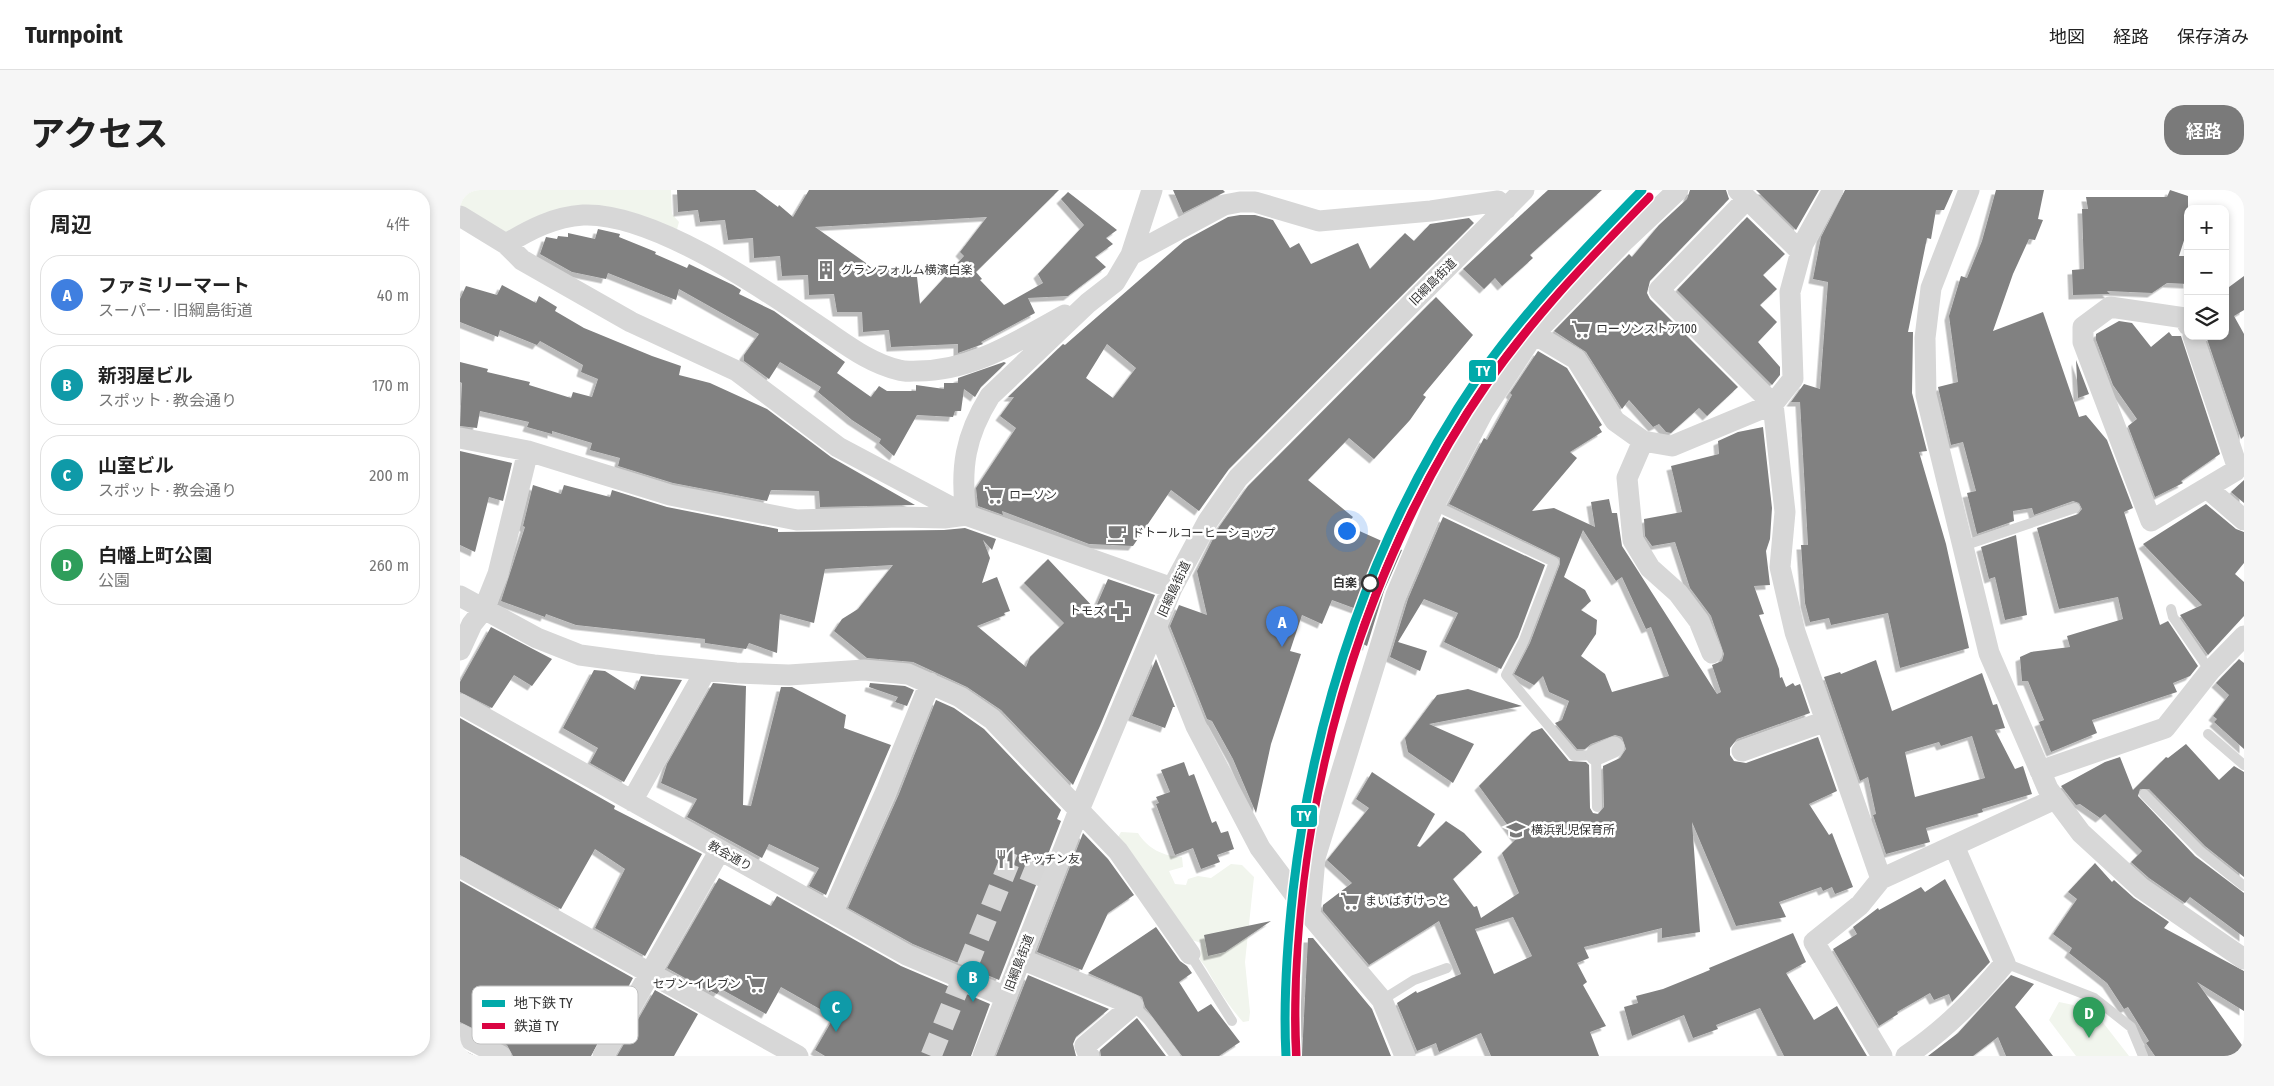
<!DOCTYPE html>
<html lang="ja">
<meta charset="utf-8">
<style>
body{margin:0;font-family:"Fira Sans Condensed","Noto Sans JP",sans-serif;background:#f6f6f6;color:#222}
.controls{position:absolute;right:15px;top:15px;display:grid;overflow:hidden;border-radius:10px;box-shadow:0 2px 8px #0003}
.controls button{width:45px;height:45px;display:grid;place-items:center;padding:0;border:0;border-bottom:1px solid #e0e0e0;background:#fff;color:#222;font:25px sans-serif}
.you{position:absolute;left:886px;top:340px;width:18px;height:18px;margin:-12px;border:4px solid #fff;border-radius:50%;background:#1a73e8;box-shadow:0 0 0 8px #1a73e833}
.badge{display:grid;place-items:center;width:32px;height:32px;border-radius:50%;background:#7a7a7a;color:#fff;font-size:16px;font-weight:700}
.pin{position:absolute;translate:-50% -41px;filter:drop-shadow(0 1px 2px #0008)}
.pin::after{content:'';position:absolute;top:26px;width:18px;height:15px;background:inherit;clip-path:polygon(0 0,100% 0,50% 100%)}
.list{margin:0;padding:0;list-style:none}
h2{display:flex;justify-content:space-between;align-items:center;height:65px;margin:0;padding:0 20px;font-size:21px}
h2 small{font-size:16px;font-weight:400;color:#767676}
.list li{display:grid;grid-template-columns:32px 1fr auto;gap:15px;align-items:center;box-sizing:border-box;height:80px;margin:0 10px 10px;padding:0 10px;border:1px solid #e0e0e0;border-radius:20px}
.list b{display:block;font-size:19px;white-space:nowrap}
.list p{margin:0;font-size:16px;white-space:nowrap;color:#767676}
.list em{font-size:16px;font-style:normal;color:#767676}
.icon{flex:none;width:28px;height:28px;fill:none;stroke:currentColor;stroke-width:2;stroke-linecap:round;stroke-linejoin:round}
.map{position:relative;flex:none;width:1784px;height:866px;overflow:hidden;border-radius:20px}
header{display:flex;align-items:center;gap:30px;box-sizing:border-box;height:70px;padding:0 25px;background:#fff;border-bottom:1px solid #e0e0e0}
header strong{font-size:24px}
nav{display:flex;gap:28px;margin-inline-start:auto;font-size:18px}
.intro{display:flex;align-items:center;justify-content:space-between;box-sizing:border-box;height:120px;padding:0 30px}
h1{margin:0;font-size:35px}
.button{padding:12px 22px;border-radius:20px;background:#7a7a7a;color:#fff;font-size:18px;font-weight:700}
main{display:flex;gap:30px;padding:0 30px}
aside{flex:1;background:#fff;border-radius:20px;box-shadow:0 2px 8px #0003}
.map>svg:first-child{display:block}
.green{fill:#f1f5ed}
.building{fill:#818181;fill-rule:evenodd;filter:url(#shadow)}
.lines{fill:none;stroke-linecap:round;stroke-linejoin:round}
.street-tunnel{stroke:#d6d6d6;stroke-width:21;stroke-dasharray:21 11;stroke-linecap:butt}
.lane{stroke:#d7d7d7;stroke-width:10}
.street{stroke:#d7d7d7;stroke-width:21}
.rail-1-casing{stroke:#fff;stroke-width:12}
.rail-1{stroke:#da0442;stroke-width:9}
.metro-1-casing{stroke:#fff;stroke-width:12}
.metro-1{stroke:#01aaaa;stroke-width:9}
.stop-dot{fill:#fff;stroke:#333;stroke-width:2.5}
.labels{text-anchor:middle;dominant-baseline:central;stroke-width:5;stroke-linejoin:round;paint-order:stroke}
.poi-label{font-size:12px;fill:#333;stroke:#fff;text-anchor:start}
.street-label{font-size:12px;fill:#333;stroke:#fff}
.stop-label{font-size:12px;font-weight:bold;fill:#333;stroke:#fff;text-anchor:end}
.key{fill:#fff;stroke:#c2c2c2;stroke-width:1}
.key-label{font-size:14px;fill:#333}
.line-badge{stroke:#fff;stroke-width:2}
.badge-label{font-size:14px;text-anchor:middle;font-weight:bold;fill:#fff}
</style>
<header>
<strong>Turnpoint</strong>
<nav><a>地図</a><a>経路</a><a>保存済み</a></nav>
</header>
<div class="intro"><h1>アクセス</h1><a class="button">経路</a></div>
<main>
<aside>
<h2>周辺<small>4件</small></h2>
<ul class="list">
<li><span class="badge" style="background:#3f7fe0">A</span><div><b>ファミリーマート</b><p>スーパー · 旧綱島街道</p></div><em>40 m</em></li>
<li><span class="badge" style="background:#0f9aa8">B</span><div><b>新羽屋ビル</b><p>スポット · 教会通り</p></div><em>170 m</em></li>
<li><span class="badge" style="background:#0f9aa8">C</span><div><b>山室ビル</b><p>スポット · 教会通り</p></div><em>200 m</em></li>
<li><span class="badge" style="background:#2e9e5b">D</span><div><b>白幡上町公園</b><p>公園</p></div><em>260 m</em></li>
</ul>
</aside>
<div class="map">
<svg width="1784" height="866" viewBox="0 0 1784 866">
<defs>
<filter id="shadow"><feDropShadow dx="-4.5" dy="4.5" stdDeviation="0" flood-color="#0004"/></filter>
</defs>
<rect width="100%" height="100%" fill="#fff"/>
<path class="green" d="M0,0H211L212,24L219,32L216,43L168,25L46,46L0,16Z
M661,642L678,643C687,658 704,667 722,667L723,677L709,681L715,694L726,695L728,689L738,686L751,688L771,674L782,675L794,687L785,772L790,822L789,831L783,832C773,821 765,809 757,797C751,787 748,779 740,770L741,753L732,750L657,649Z
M1599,812L1623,817L1641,830L1669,866H1616L1589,830Z"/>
<path class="building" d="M217,0H295L318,17L319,15L333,27L349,0H599L516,82L522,89L520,90L544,115L583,93L578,84L624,35L601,9L608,2L657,40L646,48L653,54L635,67L646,77L608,106L568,108L575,123L521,152L523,154L498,163V154L431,157L429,140L403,142L402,122H377L374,104L349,105L348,85L322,86L320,66L294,68L293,48L268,50L265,30L240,32L238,20L218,22ZM527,27L500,62L504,66L460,114L457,87H451L450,78H413L355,37Z
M713,0H763L765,2L723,23Z
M1088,0H1142L1070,65L1073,68L1042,96L1035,88L1024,99L1003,79Z
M1230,0H1266L1269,9L1190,91L1187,103L1190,109L1278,197L1247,226L1239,218L1211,243L1206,242L1199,234L1193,237L1169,210L1162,219L1126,162L1094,141L1169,64L1172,67L1199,35L1227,9Z
M1296,0H1359L1336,40Z
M1385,0H1493L1484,20H1476L1471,49L1467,48L1448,142H1453L1452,203L1467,261L1459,262L1486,354L1509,458L1440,478L1428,423L1371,435L1369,428L1350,432L1345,413L1341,355H1348L1340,212H1331L1344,194L1360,199L1368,92L1353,89L1361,47Z
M1536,0H1584L1578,29L1583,30L1575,50L1569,49L1553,84L1533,141L1583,122L1619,227L1626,225L1647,250L1673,318L1664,322L1700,435L1708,431L1738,476L1730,486L1713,493L1717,502L1632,530L1637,543L1591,562L1579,532L1584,530L1568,491H1562L1560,467L1571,462L1610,457L1607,446L1663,429L1658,407L1599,419L1577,338L1618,324L1622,319L1619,313L1613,311L1574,325L1572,318L1553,321L1554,331L1517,344L1507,303L1516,301L1503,252L1491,255L1478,197L1498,192L1489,126L1501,86L1507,88L1522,51Z
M1710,0L1728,6V38L1719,66H1728V94L1707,93L1692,103L1647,101L1650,104L1613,105L1612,80L1624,79L1622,19H1628L1626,7H1707Z
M780,25H795L813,30L830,58L839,53L851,74L898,53L910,79L945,43L954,51L970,34L1009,28L1014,33L769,279L739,321L711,300L673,356L629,354L542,321L543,325L518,316L516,298L556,238L540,226L554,207H548L603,154L605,155L724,51L768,27ZM647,154L676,178L653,208L626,188Z
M1287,27L1325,64L1303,85L1317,99L1300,115L1317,132L1298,152L1320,177V185L1312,195L1217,100Z
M138,39L160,44L159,47L196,62L195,64L227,78L229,74L273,95L281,100L279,104L314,121L385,172L377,183L411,207L419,196L427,201H456V195L484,199V193H498V188L544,172L546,173L521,197L515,207L504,199L501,221H495L493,227L457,225L434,266L419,253L421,249L392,230L358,202L361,197L320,172L309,189L284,171V165L299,144L219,99L216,110L148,83L146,89L112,82L80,64L86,47L97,49L98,46L108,47V43L135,49Z
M1784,86V120L1774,126L1784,144V246L1781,249L1746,146H1765V100Z
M42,95L76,113L79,106L97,117L95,121L124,138L192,166L221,176L219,185L250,193L307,219L371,267L455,315L360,317L359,301L311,300L307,311L213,293L158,276L160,268L130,260L132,253L92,241V244L67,237L69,232L20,221L17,238L0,236L2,193L0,192V172L28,179L27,182L70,192L69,195L111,208L113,202L132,207L138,189L121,182L123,175L80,151L77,155L40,140L38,147L0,132V109L6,96L37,105Z
M976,107L1013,145L963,205L966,207L950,230L914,269L889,248L848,290L893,327L886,335L942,360L924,401L907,456L893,449L898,439L907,442L910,424L872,410L862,434L842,425L830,461L841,464L811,554L796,623L773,569L752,531L747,529L710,436L719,415L747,425L737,381L759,337L788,296Z
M1659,131L1672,133L1691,157L1709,142L1712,146H1721L1760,264L1721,291L1723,293L1695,307L1668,236L1677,229L1653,195L1636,150V144Z
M1078,161L1107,178L1142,235L1139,237L1142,242L1110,262L1117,268L1072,321L1094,318L1135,337L1131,312L1149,309L1152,323H1157L1162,356L1257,504L1261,502L1252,475L1262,471L1264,464L1251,426L1230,398L1215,352L1192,356L1185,346L1184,329L1222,322L1211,276L1259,264L1258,251L1278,242L1303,237L1312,318L1310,349L1306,361L1310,395L1294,396L1304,424L1299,425L1319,479L1320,488L1322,487L1326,497L1333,493L1335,496L1340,494L1350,523L1277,549L1270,558V565L1274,571L1286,573L1358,547L1377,601L1349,614L1369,645L1372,643L1393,697L1375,704L1372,697L1363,701L1361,697L1319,712L1326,727L1276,736L1232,632L1240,742L1202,748V738L1124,757L1129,768L1117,773L1127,792L1123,795L1146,836L1130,842L1139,866H1031L1021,843L979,862L976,853L957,861L937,813L956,801L957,803L1001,784L979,731L909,775L863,721V715L892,693L867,670L909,618L896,609L912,582L975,624L957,656L960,657L986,631L1004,643L1022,662L993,689L1014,717L1017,716L1021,728L1059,703L1042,663L1057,648L1019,596L1072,542L1082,538L1109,571L1126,572L1129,575L1130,618L1133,623L1138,624L1144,617L1143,576L1160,568L1166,559L1162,547L1155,545L1131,554L1125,559H1117L1095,533L1102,530L1109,511L1089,502L1083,486L1074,495L1054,484L1070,453L1100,374V368L989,314L1024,248L1027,250L1052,205L1050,203ZM1123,340L1156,391L1162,387L1186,439L1191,437L1209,486L1152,502L1145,484L1121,466L1136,444L1137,430L1121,420L1131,411L1125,400L1104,387ZM1053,727L1072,766L1034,784L1015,739Z
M1616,170L1629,204L1618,208Z
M0,261L52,273L43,311L29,307L15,362L0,355Z
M1784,290V313L1771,302Z
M73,295L101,304L104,295L150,307L152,300L207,317L318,339V342L484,340L505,338L536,349L532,360L523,350L530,368L522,393L537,387L550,421L544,423L545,425L517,436L566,477L570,467L604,433L564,393L588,369L635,419L648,389L695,405L640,536L613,595L541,520L507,497L453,472L407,468L374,441L382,429L398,419L433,375L365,379L354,433L320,424L317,463L289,453L286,459L245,453V449L116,435L86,424L85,427L41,411L65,337L63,336Z
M1746,314L1776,339L1784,342V373L1775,384L1784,392V426L1748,465L1720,425L1742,415L1683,354Z
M983,327L1085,375L1058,447L1041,479L984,452L998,423L964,409L938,452L967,461L960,481L930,467L948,409Z
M1556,345L1567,425L1545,430L1535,387L1529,389L1521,357Z
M31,437L92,469L72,496L54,485L32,518L0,502V492Z
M696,469L715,517H713L705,538L672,526Z
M1779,469L1784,473V559L1754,532L1757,529L1753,526L1769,505L1756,493Z
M1416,470L1432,521L1522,483L1533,515L1537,514L1545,538L1535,540L1555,579L1563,576L1572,604L1522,619L1523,622L1466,638L1470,652L1426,664L1413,625L1416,624L1408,587L1400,591L1364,487L1380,482L1381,484ZM1512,546L1525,588L1455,607L1445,562L1479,552L1481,556Z
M134,480L145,481L175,500L181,486L222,490L164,592L130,573L138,558L103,538Z
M253,493L286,496L283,615L291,616L321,497H332L386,525L384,538L431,555L366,705L349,696L359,678L309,654L302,668L227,627L237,609L201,593L207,574Z
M410,493L445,496L454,500L447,516L435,512L438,507L409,497Z
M1008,499L1062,516L969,534L1014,554L993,593L948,562L945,548L977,505Z
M476,510L494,518L524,539L601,620L597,629L601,631L539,790L453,754L388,718L439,604Z
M0,528L155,616L154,619L242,664L185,766L135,738L165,679L135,659L101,719L0,665Z
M1726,554L1759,590L1774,576L1784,582V687L1745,656L1689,599H1680L1678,606L1735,666L1784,703V747L1730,707L1725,713L1689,688L1671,672L1682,661L1645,624L1640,628L1620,614L1616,615L1601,596L1645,572L1660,567L1673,600L1706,567L1708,568Z
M724,572L729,586L734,584L752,633L756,631L761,643L768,641L774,659L757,665L760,672L741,679L733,658L715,665L696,614L699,613L696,607L710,602L701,580Z
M623,643L648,669L674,705L648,723L622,780L577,762Z
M1635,673L1652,692L1654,690L1674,708L1709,732L1704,738L1784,781V821L1737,792L1784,858V866H1695L1686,853L1689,851L1668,817L1664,819L1647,793L1609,763L1612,758L1593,744L1617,709L1608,702Z
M259,688L311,716L317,706L441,776L530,814L511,866H365L355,860L374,827L321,797L306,824L261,799L257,804L251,801L250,802L207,778Z
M1485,689L1530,772L1492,812L1489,804L1474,810L1470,803L1437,822L1438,824L1419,836L1373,759L1397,744L1393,737L1418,718L1419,720L1461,697L1465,702Z
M0,691L173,788L131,866H53L47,855L0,832Z
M811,731L765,762L748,766L744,745Z
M696,737L720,771L727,776L732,783L719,792L738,822L751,814L780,852L759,866H722L685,817L682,807L628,783Z
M1333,743L1346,772L1326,783L1354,830L1377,816L1407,866H1324L1300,818L1256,835L1258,839L1233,848L1224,825L1172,846L1164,817L1178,813L1176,806L1203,799L1250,780L1249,778Z
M848,748H853L912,819L931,866H842Z
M568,785L649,819L616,847L613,854L616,866H536Z
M1551,785L1574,794L1555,817L1593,866H1546L1538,847L1513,866H1468L1498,843Z
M195,800L238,824L214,866H157Z
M677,828L706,866H641L640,860Z
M0,858L15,866H0Z"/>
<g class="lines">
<path class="street-tunnel" d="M471,866L549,673L591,690"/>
<path class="lane" d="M974,315L1094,372L1064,450L1046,485L1114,566L1136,565L1137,617
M1503,356L1615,318
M1711,419L1713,427L1750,481
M1748,544L1784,575
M1684,604L1740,661L1784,696
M730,764L772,831
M1545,773L1634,808L1671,837L1683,866
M922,810L954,790L987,778
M673,815L688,830L715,866"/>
<path class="street" d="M1278,0L1341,62
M1509,0L1471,98L1465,148L1466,205L1529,463L1588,599L1621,643L1681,698L1784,769
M1287,9L1199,100L1313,214L1325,322L1320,377L1335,442L1421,689
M0,26L46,54L62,70L171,132L277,181L378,257L506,325L712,398
M46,54C71,39 94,27 123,25C192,22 301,97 357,135C383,152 408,173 439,180C445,182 452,181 458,181C513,181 559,150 605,125
M671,65L692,0
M1728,135L1725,128L1650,117L1623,137V152L1691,331L1775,281L1777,276L1733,146
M1074,144L1116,169L1155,231L1183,251L1212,256L1313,214L1333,189L1330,102L1343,54L1373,0
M0,248L68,261L210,305L337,330L440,327L484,328L506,325C500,278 505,246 530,206L628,113L655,92L671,65L764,15L780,12H795L859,31L971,21L1038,11L1046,19
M1183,251L1167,288L1173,350L1190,378L1218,403L1239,431L1252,463
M1747,298L1784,330
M0,406L77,448L120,465L194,475L276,483L329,485L404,480L448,484L500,507L532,529L658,661L730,764
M697,438L736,536L800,658L850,725L922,810L945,866
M0,460L12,434L24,419L38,384L68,261
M0,514L447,765L546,807
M1282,561L1366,531
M1136,565L1154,557
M1580,581L1705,538L1750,481L1784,446
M172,611L246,480
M0,677L338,866
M372,723L427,599L470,493
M850,725L855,668L936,405L974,315L1023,222L1074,144L1165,50L1218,0
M561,769L673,815L625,856L629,866
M0,844L41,866
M143,866L260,660
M523,866L619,620L712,398L748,331L778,288L1064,0
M1422,866L1354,752L1400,715L1421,689L1595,609
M1446,866C1486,839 1515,809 1545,773L1494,656"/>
<g class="rail-1-casing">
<path id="rail-1" d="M836,865C825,639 898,378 1028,192C1075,125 1132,65 1189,7"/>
</g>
<use href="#rail-1" class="rail-1"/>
<g class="metro-1-casing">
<path id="metro-1" d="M826,866C823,811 827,756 833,701C854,518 914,339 1019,186C1066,119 1125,59 1182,0"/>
</g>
<use href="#metro-1" class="metro-1"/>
</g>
<defs>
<g id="building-bare" transform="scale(1.5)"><path d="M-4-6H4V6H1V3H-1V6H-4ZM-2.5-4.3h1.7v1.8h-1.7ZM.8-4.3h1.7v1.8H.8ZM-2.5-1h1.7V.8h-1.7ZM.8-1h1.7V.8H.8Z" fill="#7a7a7a" stroke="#fff" stroke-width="2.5" paint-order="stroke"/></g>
<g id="supermarket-bare" transform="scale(1.5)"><path d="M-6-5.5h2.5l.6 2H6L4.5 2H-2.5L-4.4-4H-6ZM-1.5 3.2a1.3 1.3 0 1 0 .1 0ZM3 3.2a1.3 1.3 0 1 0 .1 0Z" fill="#7a7a7a" stroke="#fff" stroke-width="2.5" paint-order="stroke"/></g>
<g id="cafe-bare" transform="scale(1.5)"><path d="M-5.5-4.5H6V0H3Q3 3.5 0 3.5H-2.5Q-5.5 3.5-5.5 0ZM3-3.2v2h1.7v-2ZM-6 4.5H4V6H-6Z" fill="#7a7a7a" stroke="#fff" stroke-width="2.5" paint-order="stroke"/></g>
<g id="pharmacy-bare" transform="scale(1.5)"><path d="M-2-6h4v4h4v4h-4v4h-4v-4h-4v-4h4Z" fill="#7a7a7a" stroke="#fff" stroke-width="2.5" paint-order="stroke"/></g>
<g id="school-bare" transform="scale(1.5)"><path d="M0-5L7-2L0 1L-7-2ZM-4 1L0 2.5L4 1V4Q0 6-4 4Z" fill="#7a7a7a" stroke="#fff" stroke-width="2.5" paint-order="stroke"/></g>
<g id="restaurant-bare" transform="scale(1.5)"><path d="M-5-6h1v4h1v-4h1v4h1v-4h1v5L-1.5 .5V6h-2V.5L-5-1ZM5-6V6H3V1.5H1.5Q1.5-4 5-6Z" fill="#7a7a7a" stroke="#fff" stroke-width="2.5" paint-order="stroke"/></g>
</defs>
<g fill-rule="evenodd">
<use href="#building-bare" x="366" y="80"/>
<use href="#supermarket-bare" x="1121" y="139"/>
<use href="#supermarket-bare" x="534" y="305"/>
<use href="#cafe-bare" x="657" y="343"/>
<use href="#pharmacy-bare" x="660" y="421"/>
<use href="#school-bare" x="1056" y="640"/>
<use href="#restaurant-bare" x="545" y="669"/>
<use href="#supermarket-bare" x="890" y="711"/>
<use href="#supermarket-bare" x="296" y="794"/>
</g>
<circle class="stop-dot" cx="910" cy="393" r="8"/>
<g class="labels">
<g class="poi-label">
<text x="381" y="80">グランフォルム横濱白楽</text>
<text x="1136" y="139">ローソンストア100</text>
<text x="549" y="305">ローソン</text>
<text x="672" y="343">ドトールコーヒーショップ</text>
<text x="645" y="421" text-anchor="end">トモズ</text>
<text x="1071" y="640">横浜乳児保育所</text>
<text x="560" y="669">キッチン友</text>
<text x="905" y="711">まいばすけっと</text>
<text x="281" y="794" text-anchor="end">セブン-イレブン</text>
</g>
<g class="street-label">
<text transform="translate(973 92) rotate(-45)">旧綱島街道</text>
<text transform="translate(714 399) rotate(-65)">旧綱島街道</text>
<text transform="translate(270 666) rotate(29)">教会通り</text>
<text transform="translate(559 773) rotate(-69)">旧綱島街道</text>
</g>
<g class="stop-label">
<text x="897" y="393">白楽</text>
</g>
</g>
<rect x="12" y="796" width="166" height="58" rx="8" class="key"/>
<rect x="22" y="810" width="23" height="7" fill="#01aaaa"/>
<rect x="22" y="833" width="23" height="6" fill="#da0442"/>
<g class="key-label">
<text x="54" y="818">地下鉄 TY</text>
<text x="54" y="841">鉄道 TY</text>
</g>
<g class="line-badge">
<rect x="1008" y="169" width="29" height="24" rx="5" fill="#01aaaa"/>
<rect x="830" y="614" width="28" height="24" rx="5" fill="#01aaaa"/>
</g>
<g class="badge-label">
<text x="1023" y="186">TY</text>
<text x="844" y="631">TY</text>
</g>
</svg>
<div class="controls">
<button>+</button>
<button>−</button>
<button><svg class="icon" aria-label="layers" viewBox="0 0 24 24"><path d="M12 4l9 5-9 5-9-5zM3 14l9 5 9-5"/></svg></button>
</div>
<div class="you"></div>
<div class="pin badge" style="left:822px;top:457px;background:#3f7fe0">A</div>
<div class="pin badge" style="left:513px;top:812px;background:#0f9aa8">B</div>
<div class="pin badge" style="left:376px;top:842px;background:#0f9aa8">C</div>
<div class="pin badge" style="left:1629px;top:848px;background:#2e9e5b">D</div>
</div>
</main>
